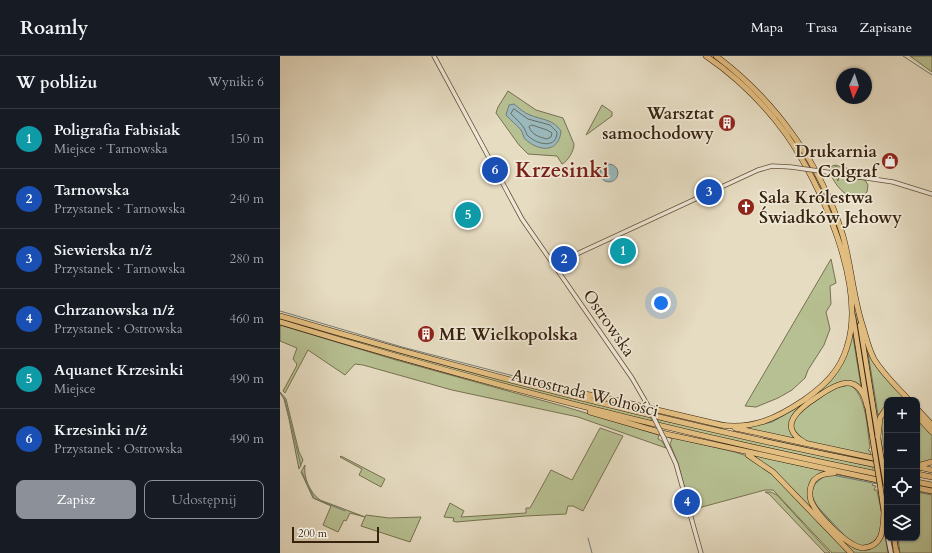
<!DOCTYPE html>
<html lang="pl">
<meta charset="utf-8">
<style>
body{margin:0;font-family:Cardo,serif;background:#242831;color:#f1f3f6}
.controls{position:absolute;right:12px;bottom:12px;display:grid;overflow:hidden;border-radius:8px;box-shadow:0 1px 3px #0004}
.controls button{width:36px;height:36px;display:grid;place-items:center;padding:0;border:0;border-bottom:1px solid #363941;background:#171b24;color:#f1f3f6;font:20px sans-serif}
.compass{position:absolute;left:556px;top:12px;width:36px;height:36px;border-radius:50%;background:#171b24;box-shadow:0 1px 3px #0004;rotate:183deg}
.scale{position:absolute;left:12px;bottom:10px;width:87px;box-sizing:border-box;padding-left:4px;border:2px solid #37220d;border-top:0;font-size:11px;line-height:14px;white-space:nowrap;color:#37220d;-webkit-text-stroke:3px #efe8d7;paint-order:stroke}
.you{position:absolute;left:381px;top:247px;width:14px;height:14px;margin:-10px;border:3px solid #fff;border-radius:50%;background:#1a73e8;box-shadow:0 0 0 6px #1a73e833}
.badge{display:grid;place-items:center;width:26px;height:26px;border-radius:50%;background:#8c9099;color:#fff;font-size:13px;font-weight:700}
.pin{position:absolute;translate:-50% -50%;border:2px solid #fff;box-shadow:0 1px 4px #0006}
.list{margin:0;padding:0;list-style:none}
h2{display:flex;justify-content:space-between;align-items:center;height:52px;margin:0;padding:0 16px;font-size:17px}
h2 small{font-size:13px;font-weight:400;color:#9ea1a6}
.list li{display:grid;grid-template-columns:26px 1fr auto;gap:12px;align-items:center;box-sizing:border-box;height:60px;padding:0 16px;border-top:1px solid #363941}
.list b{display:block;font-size:15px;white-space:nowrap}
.list p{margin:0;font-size:13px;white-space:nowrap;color:#9ea1a6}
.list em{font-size:13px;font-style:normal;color:#9ea1a6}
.actions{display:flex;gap:8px;padding:12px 16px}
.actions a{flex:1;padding:9px 0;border:1px solid #8c9099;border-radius:8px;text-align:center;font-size:14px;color:#8c9099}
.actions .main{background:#8c9099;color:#fff}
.icon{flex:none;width:22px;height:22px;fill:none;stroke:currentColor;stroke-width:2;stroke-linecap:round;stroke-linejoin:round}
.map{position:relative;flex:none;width:652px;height:497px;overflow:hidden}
header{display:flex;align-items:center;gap:24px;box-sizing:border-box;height:56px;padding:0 20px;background:#171b24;border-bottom:1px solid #363941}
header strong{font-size:19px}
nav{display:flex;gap:22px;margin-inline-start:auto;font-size:14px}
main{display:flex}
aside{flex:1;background:#171b24}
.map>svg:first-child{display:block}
.green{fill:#b7c092;stroke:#777150}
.water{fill:#9ab9bd;stroke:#727d77}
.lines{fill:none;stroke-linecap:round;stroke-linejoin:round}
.shore{stroke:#686e65;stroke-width:1}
.stream{stroke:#727d77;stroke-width:1}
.tertiary-casing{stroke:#63503a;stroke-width:5}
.secondary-casing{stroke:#37220d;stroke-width:5.5}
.trunk-casing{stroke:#37220d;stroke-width:6}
.motorway-casing{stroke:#37220d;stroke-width:6}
.tertiary{stroke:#efe8d7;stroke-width:3.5}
.secondary{stroke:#efe8d7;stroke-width:4}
.trunk{stroke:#e3be81;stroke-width:4.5}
.motorway{stroke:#e3be81;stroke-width:5}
.tertiary-bridge-casing{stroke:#63503a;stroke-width:5;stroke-linecap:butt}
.trunk-bridge-casing{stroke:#37220d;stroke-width:6;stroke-linecap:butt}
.tertiary-bridge{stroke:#efe8d7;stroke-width:3.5}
.trunk-bridge{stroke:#e3be81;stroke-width:4.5}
.labels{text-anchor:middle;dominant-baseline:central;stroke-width:3.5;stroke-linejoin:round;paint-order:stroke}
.poi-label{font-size:17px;font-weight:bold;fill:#37220d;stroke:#efe8d7;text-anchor:end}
.street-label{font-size:17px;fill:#37220d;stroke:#efe8d7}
.district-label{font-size:21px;font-weight:bold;fill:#7a1f14;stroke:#efe8d7}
</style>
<header>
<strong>Roamly</strong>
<nav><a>Mapa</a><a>Trasa</a><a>Zapisane</a></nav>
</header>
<main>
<aside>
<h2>W pobliżu<small>Wyniki: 6</small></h2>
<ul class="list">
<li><span class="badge" style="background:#0f9aa8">1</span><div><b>Poligrafia Fabisiak</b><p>Miejsce · Tarnowska</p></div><em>150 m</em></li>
<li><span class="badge" style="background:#1a4fb4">2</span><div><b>Tarnowska</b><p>Przystanek · Tarnowska</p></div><em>240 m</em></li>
<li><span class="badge" style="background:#1a4fb4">3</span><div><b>Siewierska n/ż</b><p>Przystanek · Tarnowska</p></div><em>280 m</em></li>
<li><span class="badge" style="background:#1a4fb4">4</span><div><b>Chrzanowska n/ż</b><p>Przystanek · Ostrowska</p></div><em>460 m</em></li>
<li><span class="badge" style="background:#0f9aa8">5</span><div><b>Aquanet Krzesinki</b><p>Miejsce</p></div><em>490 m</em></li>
<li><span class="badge" style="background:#1a4fb4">6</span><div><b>Krzesinki n/ż</b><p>Przystanek · Ostrowska</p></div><em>490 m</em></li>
</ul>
<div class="actions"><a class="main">Zapisz</a><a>Udostępnij</a></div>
</aside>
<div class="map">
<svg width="652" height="497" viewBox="0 0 652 497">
<rect width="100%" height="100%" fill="#e6dcc2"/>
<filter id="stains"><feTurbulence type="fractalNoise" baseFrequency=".005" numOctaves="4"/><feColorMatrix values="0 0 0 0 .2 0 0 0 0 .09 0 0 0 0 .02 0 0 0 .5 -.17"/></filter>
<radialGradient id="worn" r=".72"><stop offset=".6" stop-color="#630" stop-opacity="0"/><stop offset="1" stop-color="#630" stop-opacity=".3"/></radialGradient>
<path class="green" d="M630,0H652V16Z
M228,35L256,54L283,62L294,88C294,95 288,105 282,108L277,100L248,98L239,89L216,57L218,51Z
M322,49L332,56V60L306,79Z
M555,109L595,120L556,115V110L551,114H549L550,111Z
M532,116H534C544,137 553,157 560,179C570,208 574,240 579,270L577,271L569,222L547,148Z
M551,119H555L558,125L559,120L585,124L588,129L587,136L580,142C566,143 556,130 551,119Z
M551,203L556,227L550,230L551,248L546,256L550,273L544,289L528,314L525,322L512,334L498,342L476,351L465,350Z
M0,262L370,361L373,367L164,313L0,264Z
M0,269L116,304L286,351L379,379L378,383L382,385L386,392L298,361L172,334L83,309L75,308L65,319L28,294L5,337L3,335L16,311L17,308L13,303L17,292L0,285Z
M572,275L581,330L567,325L557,327L511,363L518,385L457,371L478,369L497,363L553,321Z
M587,291L627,344H607V349L598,359Z
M570,329C587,339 587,374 590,392L588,394L590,395L591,400L523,385L514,375L513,369L517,358L554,332Z
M0,336L6,343L19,396L23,404L19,413L9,363L4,343Z
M607,353V394L604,395L601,363Z
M637,362L652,379V404L637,409Z
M377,363L593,411V415L380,368Z
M320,372L343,380L303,455L293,450H288L286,458L246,460L176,466L173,465L174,462L164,461L170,447L184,455L181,461L246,457V452H250L271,414L292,424Z
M386,380L455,396L467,400L487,413L569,497H552L493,434H485L422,451L410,452L398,407L390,388L392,383Z
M473,399L544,415L539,418L529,442L564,484C578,496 583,491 599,486L605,478L608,497H573L497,418Z
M61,400L105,423L101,431L79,419L82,413L60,401Z
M25,409C23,421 30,437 40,444L85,461L86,459L109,462L141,461L130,486L81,470L85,461L70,457L66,465L64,464L58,476L43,469L51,450L33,442L21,416Z
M553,418L595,426L592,429L596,430L594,434H597C599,446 605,465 601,477C599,484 590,492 582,491C571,489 560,477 553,469C536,451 515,426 553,418Z
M485,436H491L497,439L550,497H545L489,438Z
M637,436L652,439V497H620L618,482H637Z"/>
<path class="water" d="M234,48C239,52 244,57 250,59C262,64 273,63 281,75C279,97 259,96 245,83C243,81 243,77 241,74C237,69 230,64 226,59L229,49Z
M320 117a9 9 0 1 1 18 0a9 9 0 1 1-18 0Z"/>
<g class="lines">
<path class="shore" d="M234,53L248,63L270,69L277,76C277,93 258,89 248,80C246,78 246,75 244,72C241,67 235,62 231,58Z
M252,69L267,74L272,77L271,81L267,83C259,81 252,79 249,71Z"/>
<path class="stream" d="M623,0L652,19
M0,255L122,291L280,332
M0,337L5,344L21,410
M637,349L649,362
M436,365L445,367
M510,365L514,356
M465,372L492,366L514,353
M511,378L515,383
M22,416L34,442L65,455
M552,419L598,428
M534,429L543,421
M637,436L652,438
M536,449L565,480
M308,482L312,497"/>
<g class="tertiary-casing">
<path id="tertiary" d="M154,0L242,163L352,322L367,348
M553,117L613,126L652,138
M273,209L478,114L492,110L511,111
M384,382L396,408L421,497"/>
</g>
<g class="secondary-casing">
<path id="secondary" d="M605,462L607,475
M608,482L611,497"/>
</g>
<g class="trunk-casing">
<path id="trunk" d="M573,260L595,398
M580,269L601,400
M600,429L604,456
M614,482L616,494"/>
</g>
<g class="motorway-casing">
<path id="motorway" d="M426,0C457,21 484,48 506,78C541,128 587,230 567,291C560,315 544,330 524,344C497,362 473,374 440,369
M436,0C496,45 541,108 563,180C571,209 573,240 582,268C586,280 588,292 594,303C603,318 617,331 629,344
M0,260C200,319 402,370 607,411
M0,266C200,327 402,378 607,420
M281,334L322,341L441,369
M637,353L652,369
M310,356L386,378L607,426
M637,360L652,376
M455,372L607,405
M598,381L600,362L607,351
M524,386C496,370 520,352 537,341C557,327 579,315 587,350
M468,399L493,416L571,497
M637,410L652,406
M639,411L652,414
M554,417C547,417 540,418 534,424C530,430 529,438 531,445C537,459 568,491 583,492C604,490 603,472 604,456
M637,418L652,421
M637,426L652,429
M637,432L652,435
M616,494L617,497"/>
</g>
<use href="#tertiary" class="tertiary"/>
<use href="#secondary" class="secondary"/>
<use href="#trunk" class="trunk"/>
<use href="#motorway" class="motorway"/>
<g class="tertiary-bridge-casing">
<path id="tertiary-bridge" d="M511,111L553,117
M367,348L384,382"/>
</g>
<g class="trunk-bridge-casing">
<path id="trunk-bridge" d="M595,398L600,429
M601,400L606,430"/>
</g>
<use href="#tertiary-bridge" class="tertiary-bridge"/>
<use href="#trunk-bridge" class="trunk-bridge"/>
</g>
<defs>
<g id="building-disc" transform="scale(0.9)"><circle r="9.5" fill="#8f2418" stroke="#efe8d7"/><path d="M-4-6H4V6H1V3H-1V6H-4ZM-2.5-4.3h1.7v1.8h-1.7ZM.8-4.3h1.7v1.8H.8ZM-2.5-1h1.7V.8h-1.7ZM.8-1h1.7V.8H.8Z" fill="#fff"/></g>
<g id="shop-disc" transform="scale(0.9)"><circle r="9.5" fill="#8f2418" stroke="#efe8d7"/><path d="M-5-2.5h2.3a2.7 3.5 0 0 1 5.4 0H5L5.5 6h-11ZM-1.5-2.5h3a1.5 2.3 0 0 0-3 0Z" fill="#fff"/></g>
<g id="church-disc" transform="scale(0.9)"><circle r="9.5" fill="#8f2418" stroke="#efe8d7"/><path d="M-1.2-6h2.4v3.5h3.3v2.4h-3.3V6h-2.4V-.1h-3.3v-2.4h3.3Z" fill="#fff"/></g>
</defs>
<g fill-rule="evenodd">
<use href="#building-disc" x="447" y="67"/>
<use href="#shop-disc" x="610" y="105"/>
<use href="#church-disc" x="466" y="151"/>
<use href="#building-disc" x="146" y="278"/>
</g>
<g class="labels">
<g class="poi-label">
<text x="434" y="57">Warsztat<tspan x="434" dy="20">samochodowy</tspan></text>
<text x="597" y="95">Drukarnia<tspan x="597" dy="20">Colgraf</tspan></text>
<text x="479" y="141" text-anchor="start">Sala Królestwa<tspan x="479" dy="20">Świadków Jehowy</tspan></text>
<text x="159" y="278" text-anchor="start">ME Wielkopolska</text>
</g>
<g class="street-label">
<text transform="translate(329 267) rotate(55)">Ostrowska</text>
<text transform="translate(305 337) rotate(14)">Autostrada Wolności</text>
</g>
<g class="district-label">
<text x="282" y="114">Krzesinki</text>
</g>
</g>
<rect width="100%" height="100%" filter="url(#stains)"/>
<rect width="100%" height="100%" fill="url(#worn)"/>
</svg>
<div class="controls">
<button>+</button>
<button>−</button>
<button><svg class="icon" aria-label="locate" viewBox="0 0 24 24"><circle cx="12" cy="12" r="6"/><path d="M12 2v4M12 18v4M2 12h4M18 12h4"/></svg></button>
<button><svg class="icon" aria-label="layers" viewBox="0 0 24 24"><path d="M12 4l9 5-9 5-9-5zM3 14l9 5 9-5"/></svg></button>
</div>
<svg class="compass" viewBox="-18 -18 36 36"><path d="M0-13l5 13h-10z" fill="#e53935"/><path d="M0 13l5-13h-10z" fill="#9ea1a6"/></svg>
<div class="scale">200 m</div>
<div class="you"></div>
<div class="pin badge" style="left:343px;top:195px;background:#0f9aa8">1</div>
<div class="pin badge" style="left:284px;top:203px;background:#1a4fb4">2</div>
<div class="pin badge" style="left:429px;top:136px;background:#1a4fb4">3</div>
<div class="pin badge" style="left:407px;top:446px;background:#1a4fb4">4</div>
<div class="pin badge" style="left:188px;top:159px;background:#0f9aa8">5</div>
<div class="pin badge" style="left:215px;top:114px;background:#1a4fb4">6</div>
</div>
</main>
